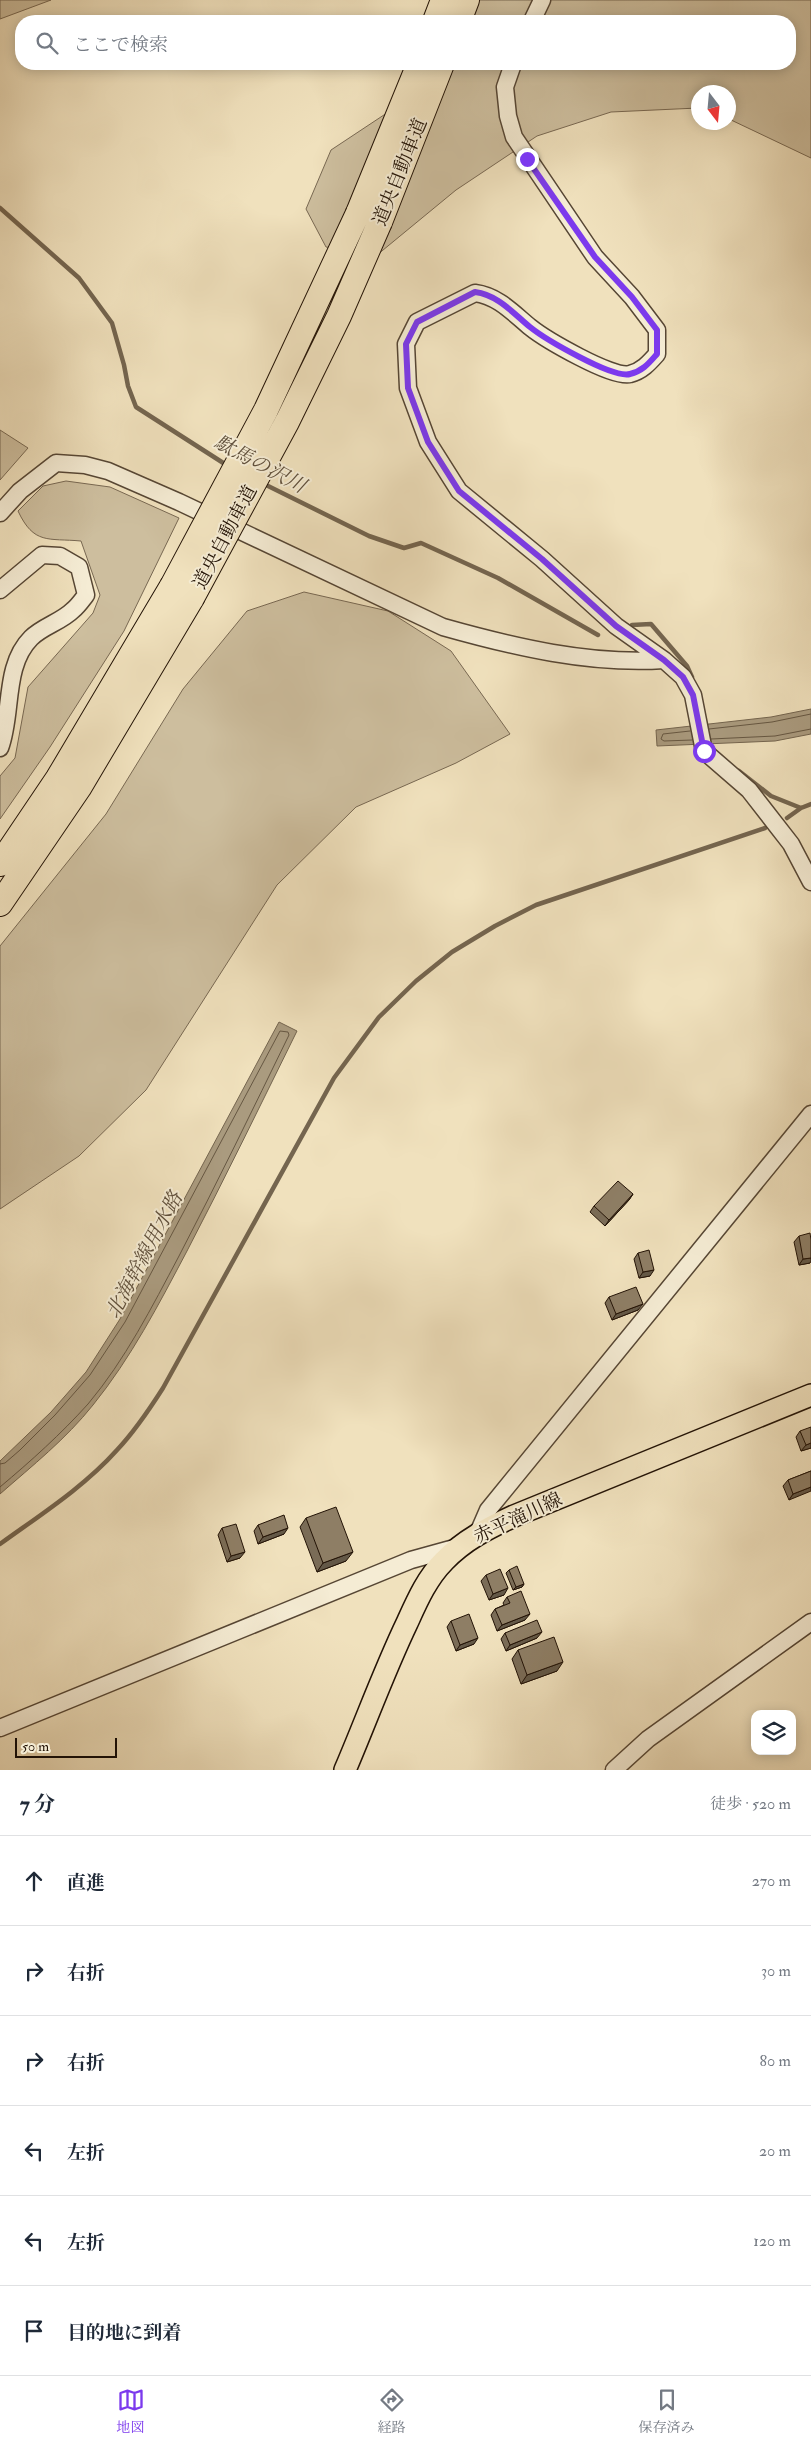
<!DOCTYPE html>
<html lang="ja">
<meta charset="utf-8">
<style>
body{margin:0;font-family:"IM FELL Double Pica","Noto Serif JP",serif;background:#f6f6f7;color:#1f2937}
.controls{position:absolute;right:15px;bottom:15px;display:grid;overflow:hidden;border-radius:10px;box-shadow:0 2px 12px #0003}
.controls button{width:45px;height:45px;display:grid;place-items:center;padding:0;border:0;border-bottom:1px solid #e0e1e3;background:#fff;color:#1f2937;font:25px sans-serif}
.compass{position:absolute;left:691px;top:85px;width:45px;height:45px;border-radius:50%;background:#fff;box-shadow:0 2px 12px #0003;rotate:164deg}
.scale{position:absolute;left:15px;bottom:12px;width:102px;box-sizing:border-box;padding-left:5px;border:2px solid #231306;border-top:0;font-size:14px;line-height:18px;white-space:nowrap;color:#231306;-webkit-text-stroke:4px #f5ecd4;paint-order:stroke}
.stop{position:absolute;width:15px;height:15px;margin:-11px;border:4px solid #7c3aed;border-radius:50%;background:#fff}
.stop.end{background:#7c3aed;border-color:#fff;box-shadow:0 1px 5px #0008}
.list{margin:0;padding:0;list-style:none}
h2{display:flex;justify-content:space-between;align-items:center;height:65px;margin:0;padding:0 20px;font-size:21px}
h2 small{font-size:16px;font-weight:400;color:#747a83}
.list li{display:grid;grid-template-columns:32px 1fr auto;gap:15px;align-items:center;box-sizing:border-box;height:90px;padding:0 20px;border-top:1px solid #e0e1e3}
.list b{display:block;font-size:19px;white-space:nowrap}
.list em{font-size:16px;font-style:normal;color:#747a83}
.icon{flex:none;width:28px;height:28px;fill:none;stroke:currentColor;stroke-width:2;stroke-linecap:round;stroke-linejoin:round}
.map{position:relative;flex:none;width:811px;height:1770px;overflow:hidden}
.search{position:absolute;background:#fff;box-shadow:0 2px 12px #0003;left:15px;right:15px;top:15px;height:55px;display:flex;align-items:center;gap:12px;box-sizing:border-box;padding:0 18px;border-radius:20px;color:#747a83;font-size:19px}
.sheet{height:605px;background:#fff}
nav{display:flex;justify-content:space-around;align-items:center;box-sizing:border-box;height:70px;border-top:1px solid #e0e1e3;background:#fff;font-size:14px;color:#747a83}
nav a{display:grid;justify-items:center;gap:2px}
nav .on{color:#7c3aed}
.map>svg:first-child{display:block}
.green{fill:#cdbe9e;stroke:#786852}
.water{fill:#aa9b7f;stroke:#74654f}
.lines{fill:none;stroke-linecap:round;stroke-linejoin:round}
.shore{stroke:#665742;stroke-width:1}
.stream{stroke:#74654f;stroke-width:4.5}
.minor-casing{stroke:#564634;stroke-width:19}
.major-casing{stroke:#231306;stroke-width:24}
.highway-casing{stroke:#231306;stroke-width:26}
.minor{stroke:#f5ecd4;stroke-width:16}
.major{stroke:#f0e1bd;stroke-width:21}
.highway{stroke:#f0e1bd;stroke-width:24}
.highway-bridge-casing{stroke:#231306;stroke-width:26;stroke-linecap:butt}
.highway-bridge{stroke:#f0e1bd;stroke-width:24}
.wall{fill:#7a6c57;stroke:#231306}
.shaded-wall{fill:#635847;stroke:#231306}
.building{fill:#8e7e65;stroke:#231306}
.route{stroke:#7c3aed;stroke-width:6}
.labels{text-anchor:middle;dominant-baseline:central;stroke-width:4;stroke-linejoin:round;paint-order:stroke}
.street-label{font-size:19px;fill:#231306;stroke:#f5ecd4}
.water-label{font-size:20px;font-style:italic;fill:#60503c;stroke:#f5ecd4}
</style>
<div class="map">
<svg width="811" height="1770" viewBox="0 0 811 1770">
<rect width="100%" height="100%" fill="#f0e1bd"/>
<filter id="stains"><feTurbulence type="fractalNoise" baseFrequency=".004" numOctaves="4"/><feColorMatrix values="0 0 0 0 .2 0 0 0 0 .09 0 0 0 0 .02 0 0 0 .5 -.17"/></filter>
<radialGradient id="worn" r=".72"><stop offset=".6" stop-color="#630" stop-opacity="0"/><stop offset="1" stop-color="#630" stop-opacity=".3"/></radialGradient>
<path class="green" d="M0,0H51L0,19Z
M451,0H811V158L729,119L728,92H698V108L611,112L537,136L456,190L377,255L326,247L306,209L331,150L408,99L435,64H790V21H464Z
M0,430L28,448L0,480Z
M66,481L110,487L179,518L124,631L50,747L0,819V776L15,758L28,687L93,613L100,595L81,541C48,538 34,545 18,511L43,486Z
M304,592L388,611L451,651L510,734L456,763L356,807L277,885L146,1090L79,1156L0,1209V946L106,814L183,689L247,611Z"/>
<path class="water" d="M811,709V734L775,741L657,746L656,730L771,717Z
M279,1022L297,1031C261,1104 225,1178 187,1251C159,1304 131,1358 93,1405C66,1439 32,1466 0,1494V1461L51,1412L86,1372L120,1319Z"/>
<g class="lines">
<path class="shore" d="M709,729L772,722L811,714
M690,731L663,734L661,739L664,741L692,740
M711,739L775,736L811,729
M0,1464L5,1463L20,1450L55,1415L90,1375L125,1322L280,1031L288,1032L289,1035C253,1109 217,1183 179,1256C152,1307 125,1360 88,1404C61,1434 31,1461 0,1487"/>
<path class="stream" d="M0,208L79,278L112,323L124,365L128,386L136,407L228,466
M262,483L369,536L404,548L421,543L498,578L598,635
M632,625L651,624L687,666L692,677
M739,771L771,796L801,808L811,804
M787,818L801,808
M0,1544C40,1515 84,1487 117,1450C135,1431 149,1410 163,1388L334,1078L379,1017L416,981L452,952L495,926L536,905L765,828"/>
<g class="minor-casing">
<path id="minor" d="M532,21L542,0
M513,64L505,87L508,116L514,137L595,257L632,297L657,330V354C649,363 642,371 630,374C613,379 545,339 530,327C513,313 498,296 475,293L417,322L406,344L408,388L428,442L459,491L542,559L616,626L664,660L683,677L693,695L704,751L749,790L791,844L811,882
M0,513L20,491L56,463L85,465L108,471L179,502L443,627C514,647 590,665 664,660
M0,590L42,555L60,556L79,567L86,595C82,600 78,606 73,610C61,622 43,626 31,638C3,666 13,714 0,748
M478,1533L488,1510L811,1114
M0,1728L411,1560L458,1547
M614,1770L648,1739L811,1622"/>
</g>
<g class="major-casing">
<path id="major" d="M345,1770C366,1721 384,1671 407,1623C417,1601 427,1578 444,1561C464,1540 488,1528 514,1516L811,1395"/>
</g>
<g class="highway-casing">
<path id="highway" d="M435,21L443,0
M459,21L467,0
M358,213L419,64
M380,222L442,64
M0,864L58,778L172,586
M0,904L79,788L192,598"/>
</g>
<use href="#minor" class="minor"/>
<use href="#major" class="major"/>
<use href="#highway" class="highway"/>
<g class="highway-bridge-casing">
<path id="highway-bridge" d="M172,586L266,410L358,213
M192,598L287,422L339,316L380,222"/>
</g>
<use href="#highway-bridge" class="highway-bridge"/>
</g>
<path class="wall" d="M633,1194L629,1200L605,1226L590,1212L594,1206Z
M799,1236L810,1263L799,1265L794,1242Z
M638,1253L650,1276L639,1278L634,1259Z
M609,1297L638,1310L612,1320L605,1303Z
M800,1431L811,1448L801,1451L796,1437Z
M811,1471L789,1500L783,1486L788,1480Z
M306,1518L346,1561L317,1572L300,1527Z
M258,1525L284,1534L258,1544L254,1531Z
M222,1528L240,1558L227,1562L218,1535Z
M509,1570L524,1584L522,1587L513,1590L506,1573Z
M486,1575L504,1595L489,1600L481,1581Z
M507,1597L525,1620L497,1631L491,1615L495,1609L504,1605L503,1603Z
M451,1621L474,1644L456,1651L447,1627Z
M505,1633L537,1638L506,1651L501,1639Z
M518,1650L557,1671L521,1684L512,1659Z"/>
<path class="shaded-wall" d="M633,1194L629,1200L605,1226L609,1220Z
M811,1258V1261L810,1263L799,1265L803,1259Z
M654,1270L650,1276L639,1278L643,1272Z
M643,1304L638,1310L612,1320L616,1314Z
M811,1443V1448L801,1451L806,1445Z
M811,1487V1491L789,1500L793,1494Z
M288,1528L284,1534L258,1544L263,1537Z
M245,1552L240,1558L227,1562L231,1556Z
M353,1552L346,1561L317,1572L323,1563Z
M524,1584L522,1587L513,1590L516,1587Z
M508,1588L504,1595L489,1600L493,1594Z
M530,1614L525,1620L497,1631L502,1625Z
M542,1632L537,1638L506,1651L510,1645Z
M478,1638L474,1644L456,1651L460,1645Z
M563,1662L557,1671L521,1684L527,1675Z"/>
<path class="building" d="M618,1181L633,1194L609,1220L594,1206Z
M810,1233L811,1240V1258L803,1259L799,1236Z
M649,1250L654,1270L643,1272L638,1253Z
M636,1287L643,1304L616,1314L609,1297Z
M811,1427V1443L806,1445L800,1431Z
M811,1471V1487L793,1494L788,1480Z
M336,1507L353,1552L323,1563L306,1518Z
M284,1515L288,1528L263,1537L258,1525Z
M236,1524L245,1552L231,1556L222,1528Z
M517,1566L524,1584L516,1587L509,1570Z
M500,1569L508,1588L493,1594L486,1575Z
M521,1591L530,1614L502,1625L495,1609L510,1603L507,1597Z
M469,1614L478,1638L460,1645L451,1621Z
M537,1620L542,1632L510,1645L505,1633Z
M554,1637L563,1662L527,1675L518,1650Z"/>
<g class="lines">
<path class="route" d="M527,159L595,257L632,297L657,330V354C649,363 643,371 630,374C613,379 545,339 530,327C513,313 498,295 475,292L417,322L406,344L408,388L428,442L459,491L542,559L616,626L664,660L683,677L693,695L704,751"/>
</g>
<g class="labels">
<g class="street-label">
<text transform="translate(400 172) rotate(-68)">道央自動車道</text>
<text transform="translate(225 537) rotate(-62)">道央自動車道</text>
<text transform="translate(518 1518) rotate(-25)">赤平滝川線</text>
</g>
<g class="water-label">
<text transform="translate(260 464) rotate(28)">駄馬の沢川</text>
<text transform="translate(144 1255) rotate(-62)">北海幹線用水路</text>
</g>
</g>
<rect width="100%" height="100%" filter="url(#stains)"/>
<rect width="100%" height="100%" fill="url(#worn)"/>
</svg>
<div class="controls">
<button><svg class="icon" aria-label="layers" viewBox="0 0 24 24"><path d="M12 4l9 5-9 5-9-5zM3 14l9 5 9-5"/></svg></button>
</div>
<svg class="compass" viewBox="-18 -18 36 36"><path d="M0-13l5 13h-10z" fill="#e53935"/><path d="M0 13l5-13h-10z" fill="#747a83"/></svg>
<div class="scale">50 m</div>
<div class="stop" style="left:704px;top:751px"></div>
<div class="stop end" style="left:527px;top:159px"></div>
<div class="search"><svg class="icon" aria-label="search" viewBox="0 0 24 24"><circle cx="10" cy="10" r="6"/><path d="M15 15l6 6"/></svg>ここで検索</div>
</div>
<section class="sheet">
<h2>7 分<small>徒歩 · 520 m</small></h2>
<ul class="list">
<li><svg class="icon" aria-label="ahead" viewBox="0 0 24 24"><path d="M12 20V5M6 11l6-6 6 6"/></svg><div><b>直進</b></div><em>270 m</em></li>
<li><svg class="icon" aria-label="right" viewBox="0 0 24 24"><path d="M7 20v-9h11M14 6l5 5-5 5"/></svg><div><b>右折</b></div><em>30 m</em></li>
<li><svg class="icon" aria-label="right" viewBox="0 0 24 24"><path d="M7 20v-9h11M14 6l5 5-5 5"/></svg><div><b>右折</b></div><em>80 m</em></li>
<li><svg class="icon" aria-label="left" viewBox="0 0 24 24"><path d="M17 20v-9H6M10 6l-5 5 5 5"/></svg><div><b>左折</b></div><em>20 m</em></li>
<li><svg class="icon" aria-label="left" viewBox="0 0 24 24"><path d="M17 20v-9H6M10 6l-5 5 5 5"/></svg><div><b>左折</b></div><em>120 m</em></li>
<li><svg class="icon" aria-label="arrive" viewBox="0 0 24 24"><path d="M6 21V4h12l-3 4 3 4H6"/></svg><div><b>目的地に到着</b></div></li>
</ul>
</section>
<nav>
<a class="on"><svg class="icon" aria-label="map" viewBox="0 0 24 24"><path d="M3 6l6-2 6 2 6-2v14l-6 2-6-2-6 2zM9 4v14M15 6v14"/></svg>地図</a>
<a><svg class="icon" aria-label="directions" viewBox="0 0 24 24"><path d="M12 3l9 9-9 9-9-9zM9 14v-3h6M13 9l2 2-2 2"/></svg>経路</a>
<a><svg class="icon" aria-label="saved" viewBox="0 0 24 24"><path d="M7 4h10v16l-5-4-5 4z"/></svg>保存済み</a>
</nav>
